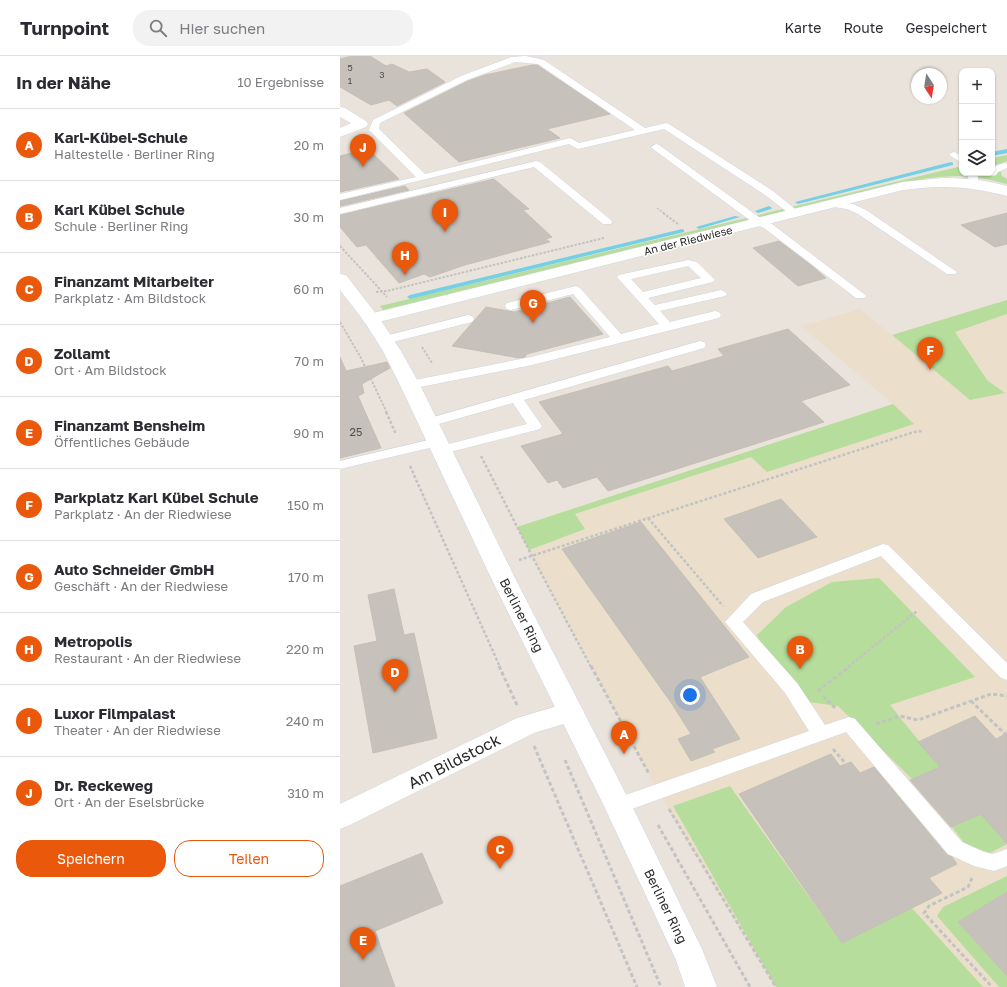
<!DOCTYPE html>
<html lang="de">
<meta charset="utf-8">
<style>
body{margin:0;font-family:"Golos Text",sans-serif;background:#f2f2f3;color:#2b2b33}
.controls{position:absolute;right:12px;top:12px;display:grid;overflow:hidden;border-radius:8px;box-shadow:0 1px 3px #0004}
.controls button{width:36px;height:36px;display:grid;place-items:center;padding:0;border:0;border-bottom:1px solid #e1e1e2;background:#fff;color:#2b2b33;font:20px sans-serif}
.compass{position:absolute;left:571px;top:12px;width:36px;height:36px;border-radius:50%;background:#fff;box-shadow:0 1px 3px #0004;rotate:168deg}
.you{position:absolute;left:350px;top:639px;width:14px;height:14px;margin:-10px;border:3px solid #fff;border-radius:50%;background:#1a73e8;box-shadow:0 0 0 6px #1a73e833}
.badge{display:grid;place-items:center;width:26px;height:26px;border-radius:50%;background:#ea580c;color:#fff;font-size:13px;font-weight:700}
.pin{position:absolute;translate:-50% -33px;filter:drop-shadow(0 1px 2px #0008)}
.pin::after{content:'';position:absolute;top:21px;width:14px;height:12px;background:inherit;clip-path:polygon(0 0,100% 0,50% 100%)}
.list{margin:0;padding:0;list-style:none}
h2{display:flex;justify-content:space-between;align-items:center;height:52px;margin:0;padding:0 16px;font-size:17px}
h2 small{font-size:13px;font-weight:400;color:#7c7c81}
.list li{display:grid;grid-template-columns:26px 1fr auto;gap:12px;align-items:center;box-sizing:border-box;height:72px;padding:0 16px;border-top:1px solid #e1e1e2}
.list b{display:block;font-size:15px;white-space:nowrap}
.list p{margin:0;font-size:13px;white-space:nowrap;color:#7c7c81}
.list em{font-size:13px;font-style:normal;color:#7c7c81}
.actions{display:flex;gap:8px;padding:12px 16px}
.actions a{flex:1;padding:9px 0;border:1px solid #ea580c;border-radius:16px;text-align:center;font-size:14px;color:#ea580c}
.actions .main{background:#ea580c;color:#fff}
.icon{flex:none;width:22px;height:22px;fill:none;stroke:currentColor;stroke-width:2;stroke-linecap:round;stroke-linejoin:round}
.map{position:relative;flex:none;width:667px;height:931px;overflow:hidden}
header{display:flex;align-items:center;gap:24px;box-sizing:border-box;height:56px;padding:0 20px;background:#fff;border-bottom:1px solid #e1e1e2}
header strong{font-size:19px}
nav{display:flex;gap:22px;margin-inline-start:auto;font-size:14px}
.search{width:280px;height:36px;background:#f2f2f3;display:flex;align-items:center;gap:10px;box-sizing:border-box;padding:0 14px;border-radius:16px;color:#7c7c81;font-size:15px}
main{display:flex}
aside{flex:1;background:#fff}
.map>svg:first-child{display:block}
.education{fill:#ebdfcc}
.green{fill:#b6dd9b}
.lines{fill:none;stroke-linecap:round;stroke-linejoin:round}
.stream{fill:#75cfe5;fill-rule:evenodd}
.building{fill:#c6c1ba;stroke:#c5bfb5}
.service-casing{stroke:#d1d5e1;stroke-width:1}
.minor-casing{stroke:#d1d5e1;stroke-width:1}
.tertiary-casing{stroke:#d1d5e1;stroke-width:1}
.path-far3{stroke:#c3c3c3;stroke-width:1.5;stroke-dasharray:2 1.5;stroke-linecap:butt}
.path-far2{stroke:#c3c3c3;stroke-width:2;stroke-dasharray:2.5 1.5;stroke-linecap:butt}
.path-far1{stroke:#c3c3c3;stroke-width:2.5;stroke-dasharray:3 2;stroke-linecap:butt}
.path{stroke:#c3c3c3;stroke-width:3;stroke-dasharray:4 2.5;stroke-linecap:butt}
.service{fill:#fff;fill-rule:evenodd}
.minor{fill:#fff;fill-rule:evenodd}
.tertiary{fill:#fff;fill-rule:evenodd}
.labels{text-anchor:middle;dominant-baseline:central;stroke-width:3;stroke-linejoin:round;paint-order:stroke}
.far-number-label{font-size:9px;fill:#504f4d}
.far-street-label{font-size:11px;fill:#292929;stroke:#fff}
.number-label{font-size:11px;fill:#504f4d}
.street-label{font-size:13px;fill:#292929;stroke:#fff}
.near-street-label{font-size:16px;fill:#292929;stroke:#fff}
</style>
<header>
<strong>Turnpoint</strong>
<div class="search"><svg class="icon" aria-label="search" viewBox="0 0 24 24"><circle cx="10" cy="10" r="6"/><path d="M15 15l6 6"/></svg>Hier suchen</div>
<nav><a>Karte</a><a>Route</a><a>Gespeichert</a></nav>
</header>
<main>
<aside>
<h2>In der Nähe<small>10 Ergebnisse</small></h2>
<ul class="list">
<li><span class="badge">A</span><div><b>Karl-Kübel-Schule</b><p>Haltestelle · Berliner Ring</p></div><em>20 m</em></li>
<li><span class="badge">B</span><div><b>Karl Kübel Schule</b><p>Schule · Berliner Ring</p></div><em>30 m</em></li>
<li><span class="badge">C</span><div><b>Finanzamt Mitarbeiter</b><p>Parkplatz · Am Bildstock</p></div><em>60 m</em></li>
<li><span class="badge">D</span><div><b>Zollamt</b><p>Ort · Am Bildstock</p></div><em>70 m</em></li>
<li><span class="badge">E</span><div><b>Finanzamt Bensheim</b><p>Öffentliches Gebäude</p></div><em>90 m</em></li>
<li><span class="badge">F</span><div><b>Parkplatz Karl Kübel Schule</b><p>Parkplatz · An der Riedwiese</p></div><em>150 m</em></li>
<li><span class="badge">G</span><div><b>Auto Schneider GmbH</b><p>Geschäft · An der Riedwiese</p></div><em>170 m</em></li>
<li><span class="badge">H</span><div><b>Metropolis</b><p>Restaurant · An der Riedwiese</p></div><em>220 m</em></li>
<li><span class="badge">I</span><div><b>Luxor Filmpalast</b><p>Theater · An der Riedwiese</p></div><em>240 m</em></li>
<li><span class="badge">J</span><div><b>Dr. Reckeweg</b><p>Ort · An der Eselsbrücke</p></div><em>310 m</em></li>
</ul>
<div class="actions"><a class="main">Speichern</a><a>Teilen</a></div>
</aside>
<div class="map">
<svg width="667" height="931" viewBox="0 0 667 931">
<rect width="100%" height="100%" fill="#eae3db"/>
<path class="education" d="M667,244V931H434L318,736L177,471L553,348L461,270L520,253L552,279Z"/>
<path class="green" d="M667,99V105L659,109L662,120L667,123V128C638,120 613,118 583,123L44,255L40,250L622,110V117H652V102Z
M667,244V258L615,276L647,324L665,337L630,344L552,279Z
M553,348L574,368L427,416L411,401L235,458L245,473L189,494L177,471Z
M539,522L635,621L550,649L600,711L572,723L498,650L453,644L428,616L417,579L446,551L492,526Z
M390,730L502,887L572,852L643,931H436L333,750Z
M641,758L667,776V788L650,797L625,788L612,771Z
M667,820V836L618,866L667,920V931H659L597,860L603,851Z"/>
<g class="lines">
<path class="stream" d="M667,93V97L652,100V96Z
M611,106L613,107V109L458,148L455,146Z
M429,150L432,152L431,153L418,157L415,155Z
M395,160L400,161L359,173L356,171Z
M342,173L344,174V176L70,243L67,241L70,239Z"/>
</g>
<path class="building" d="M12,0H30L46,10L52,8L69,16L87,13L105,26L57,50L49,44L31,49L0,31V3Z
M192,9H197L270,58L207,73L220,82L119,106L64,57L128,25L145,19Z
M28,93L59,123L0,136V100Z
M154,123L189,153L183,154L212,181L206,183L210,186L125,209L90,221L84,218L59,227L26,189L17,191L0,171V159Z
M65,130L69,134L0,150V145Z
M667,157V188L655,191L621,169Z
M439,185L471,209L486,222L458,230L413,192Z
M230,241L263,278L187,298L185,301L179,302L112,290L146,251L174,256Z
M448,273L510,329L461,345L484,366L268,435L257,421L223,432L217,424L208,427L181,390L223,378L199,346L328,310L332,315L384,300L378,293Z
M0,301L6,315L47,306L50,312L22,328L24,337L18,340L41,392L0,402Z
M441,443L477,481L418,502L384,463Z
M301,466L409,601L360,621L400,683L372,693L375,696L351,705L338,683L351,678L332,648L222,493Z
M54,533L64,579L74,577L97,682L33,697L14,590L37,585L28,539Z
M635,660L656,683L667,677V788L641,758L611,771L570,724L600,711L578,686Z
M491,698L500,710L511,706L520,717L534,711L607,799L612,801L617,808L589,822L602,837L502,887L399,738Z
M82,797L103,847L35,875L55,931H0V830Z
M667,836V920L618,866Z"/>
<g class="lines">
<g class="service-casing">
<path id="service" d="M186,0L204,4L305,72L326,67L329,68L433,135L460,157L455,160L451,159L425,139L324,73L238,93L229,88L0,144V138L76,121L29,74L33,64L121,20L171,1ZM175,6L198,8L295,74L239,87L230,82L85,118L39,73L40,67L127,24Z
M316,88L319,89L423,164L432,168L524,238L526,240L524,242H516L424,172L415,168L313,93L311,91Z
M614,96L622,100V107L609,99L611,97Z
M196,105L200,106L271,164L272,166L271,168H263L194,111L0,158V152Z
M664,107L667,108V112L658,116L656,119L652,120L647,117H652V111Z
M627,117H637L639,127L638,129H630Z
M491,145L513,148L526,154L617,216L615,218H607L518,158L507,153L487,150L486,148L487,146Z
M348,204L357,206L375,224L373,226L308,242L315,249L381,234L385,236L387,238L385,240L320,255L330,266L375,255L379,256L381,259L379,262L192,309L70,333L65,332L63,329L65,326L70,325L191,301L270,281L233,238L171,254L167,253L165,250L167,247L236,230L240,232L281,278L319,268L277,221L279,219L283,218ZM348,210L361,222L303,236L291,223Z
M128,259L132,260L134,263L132,266L45,288L41,287L39,284L41,281Z
M360,285L364,286L366,289L364,292L184,344L202,370L200,373L102,398L97,397L95,394L97,391L187,368L173,347L88,371L83,370L81,367L83,364Z
M97,382L102,383L104,386L102,389L0,413V405Z
M543,488L548,489L667,607V624L661,622L541,500L423,546L403,566L457,627L485,669L509,661L515,663L622,786L644,796L653,798L667,793V810L654,815L634,810L608,798L506,676L278,758L271,756L268,750L271,744L469,675L445,637L385,566L411,538Z"/>
</g>
<g class="minor-casing">
<path id="minor" d="M0,51L5,52L26,65L28,68L26,71L0,81V72L11,67L0,61Z
M602,122C625,122 646,124 667,130V140C628,130 603,129 563,134L31,268L25,267L22,263L25,259L563,126Z
M231,646L240,649L244,656L240,663L194,677L10,769L0,773V748L177,662Z"/>
</g>
<g class="tertiary-casing">
<path id="tertiary" d="M0,218L6,219L40,263L61,295L80,329L177,526L292,750L362,893L377,931H345L336,904L264,750L153,526L60,329L43,295L24,265L0,234Z"/>
</g>
<path class="path-far3" d="M317,152L325,158"/>
<path class="path-far2" d="M323,157L338,168
M0,190L47,241
M36,236L47,235L264,182
M0,266L21,302L47,357
M82,291L92,307"/>
<path class="path-far1" d="M46,356L56,378
M141,400L192,500L251,611
M70,410L160,611
M308,462L383,550
M179,504L574,376L582,375
M508,611L577,555"/>
<path class="path" d="M159,610L177,649
M251,610L309,718
M478,635L510,610
M483,640L495,652
M631,645L665,678L667,676
M536,668L560,660L578,664L651,638L667,640
M194,690L297,931
M493,693L506,708
M225,704L321,931
M329,753L436,931
M318,769L410,931
M632,822L628,831L589,850L584,857L652,931"/>
<use href="#service" class="service"/>
<use href="#minor" class="minor"/>
<use href="#tertiary" class="tertiary"/>
</g>
<g class="labels">
<g class="far-number-label">
<text x="10" y="11">5</text>
<text x="42" y="18">3</text>
<text x="10" y="24">1</text>
</g>
<g class="far-street-label">
<text transform="translate(348 184) rotate(-14)">An der Riedwiese</text>
</g>
<g class="number-label">
<text x="16" y="375">25</text>
</g>
<g class="street-label">
<text transform="translate(182 559) rotate(63)">Berliner Ring</text>
<text transform="translate(326 850) rotate(64)">Berliner Ring</text>
</g>
<g class="near-street-label">
<text transform="translate(114 705) rotate(-27)">Am Bildstock</text>
</g>
</g>
</svg>
<div class="controls">
<button>+</button>
<button>−</button>
<button><svg class="icon" aria-label="layers" viewBox="0 0 24 24"><path d="M12 4l9 5-9 5-9-5zM3 14l9 5 9-5"/></svg></button>
</div>
<svg class="compass" viewBox="-18 -18 36 36"><path d="M0-13l5 13h-10z" fill="#e53935"/><path d="M0 13l5-13h-10z" fill="#7c7c81"/></svg>
<div class="you"></div>
<div class="pin badge" style="left:284px;top:698px">A</div>
<div class="pin badge" style="left:460px;top:613px">B</div>
<div class="pin badge" style="left:160px;top:813px">C</div>
<div class="pin badge" style="left:55px;top:636px">D</div>
<div class="pin badge" style="left:23px;top:904px">E</div>
<div class="pin badge" style="left:590px;top:314px">F</div>
<div class="pin badge" style="left:193px;top:267px">G</div>
<div class="pin badge" style="left:65px;top:219px">H</div>
<div class="pin badge" style="left:105px;top:176px">I</div>
<div class="pin badge" style="left:23px;top:111px">J</div>
</div>
</main>
